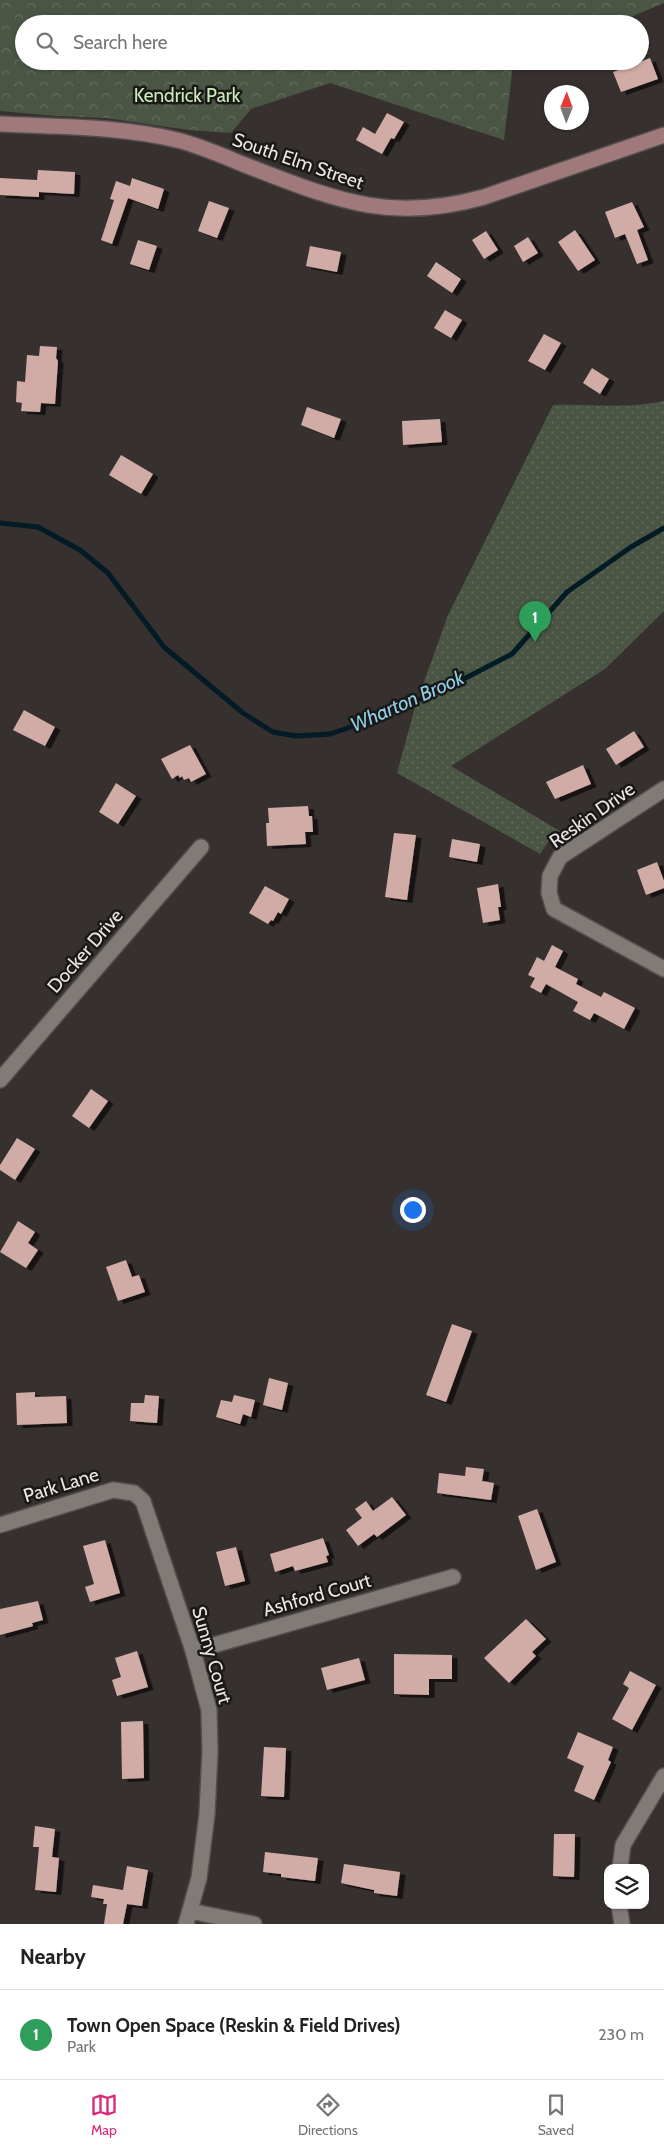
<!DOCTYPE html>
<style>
body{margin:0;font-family:Cabin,sans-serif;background:#f2f2f2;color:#222}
.controls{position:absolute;right:15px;bottom:15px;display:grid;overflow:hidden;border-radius:10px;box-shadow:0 1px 4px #0004}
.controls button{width:45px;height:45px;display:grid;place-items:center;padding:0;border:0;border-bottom:1px solid #e0e0e0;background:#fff;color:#222;font:25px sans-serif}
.compass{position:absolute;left:544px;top:85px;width:45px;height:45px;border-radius:50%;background:#fff;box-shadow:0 1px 4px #0004;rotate:1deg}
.you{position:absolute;left:412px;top:1209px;width:18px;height:18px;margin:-12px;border:4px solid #fff;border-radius:50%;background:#1a73e8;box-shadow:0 0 0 8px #1a73e833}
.badge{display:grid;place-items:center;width:32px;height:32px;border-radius:50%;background:#db2777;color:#fff;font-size:16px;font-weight:700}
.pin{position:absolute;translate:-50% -41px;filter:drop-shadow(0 1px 2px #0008)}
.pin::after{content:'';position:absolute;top:26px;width:18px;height:15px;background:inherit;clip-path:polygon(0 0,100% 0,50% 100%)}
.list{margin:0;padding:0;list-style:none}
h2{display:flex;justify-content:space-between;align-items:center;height:65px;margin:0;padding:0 20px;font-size:21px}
h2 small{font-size:16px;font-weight:400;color:#767676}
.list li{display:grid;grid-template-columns:32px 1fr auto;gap:15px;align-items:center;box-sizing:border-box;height:90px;padding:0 20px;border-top:1px solid #e0e0e0}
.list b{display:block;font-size:19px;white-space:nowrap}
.list p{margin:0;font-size:16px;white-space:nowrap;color:#767676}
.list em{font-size:16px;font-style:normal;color:#767676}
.icon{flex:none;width:28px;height:28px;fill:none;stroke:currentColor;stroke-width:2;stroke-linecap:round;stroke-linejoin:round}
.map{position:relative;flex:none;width:664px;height:1924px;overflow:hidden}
.search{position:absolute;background:#fff;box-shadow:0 1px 4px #0004;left:15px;right:15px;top:15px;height:55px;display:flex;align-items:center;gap:12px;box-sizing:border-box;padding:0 18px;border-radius:28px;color:#767676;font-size:19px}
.sheet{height:155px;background:#fff}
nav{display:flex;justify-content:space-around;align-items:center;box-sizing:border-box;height:70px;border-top:1px solid #e0e0e0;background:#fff;font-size:14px;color:#767676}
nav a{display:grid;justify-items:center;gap:2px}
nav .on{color:#db2777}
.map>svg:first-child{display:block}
.grass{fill:url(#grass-dots)}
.forest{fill:url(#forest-crowns)}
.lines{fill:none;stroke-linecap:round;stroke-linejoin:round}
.stream{stroke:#021b24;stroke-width:5}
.building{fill:#d1aca6;filter:url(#shadow)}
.street-casing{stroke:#534e4d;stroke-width:18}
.secondary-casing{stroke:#534e4d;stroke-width:18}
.street{stroke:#817b78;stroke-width:15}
.secondary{stroke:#a0797c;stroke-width:15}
.labels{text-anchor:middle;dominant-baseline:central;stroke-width:5;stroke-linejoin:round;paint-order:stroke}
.park-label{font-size:19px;fill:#ccecb9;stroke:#1b1918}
.street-label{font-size:19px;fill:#ebe7e6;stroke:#1b1918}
.water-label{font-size:20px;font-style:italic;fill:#8ed0e8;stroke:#1b1918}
</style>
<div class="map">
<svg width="664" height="1924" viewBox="0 0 664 1924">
<defs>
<pattern id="grass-dots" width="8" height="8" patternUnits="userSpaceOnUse" patternTransform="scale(1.25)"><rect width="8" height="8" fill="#4a5544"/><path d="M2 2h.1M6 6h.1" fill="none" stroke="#646d5f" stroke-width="1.8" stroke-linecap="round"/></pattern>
<pattern id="forest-crowns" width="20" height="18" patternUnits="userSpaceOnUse" patternTransform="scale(1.25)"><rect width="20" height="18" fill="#4a5544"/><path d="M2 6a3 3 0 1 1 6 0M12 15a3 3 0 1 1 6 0" fill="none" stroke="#646d5f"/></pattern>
<filter id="shadow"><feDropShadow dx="5.5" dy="3" stdDeviation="0" flood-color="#0009"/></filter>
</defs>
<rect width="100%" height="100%" fill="#36302e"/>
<path class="grass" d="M664,401V611L605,669L451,766L563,833L548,842L540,854L397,773L415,707L448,615L553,405C590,404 628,409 664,401Z"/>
<path class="forest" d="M0,0H664V3L614,24H24V61H522L513,65L504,140L330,83L251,109L231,133L189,130L106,118L56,116L0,111Z"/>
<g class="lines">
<path class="stream" d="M0,523L38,527L80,550L108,573L164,647L243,713L273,732L296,736L330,734L374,719L454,684L512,654L567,592L631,547L664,528"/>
</g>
<path class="building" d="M650,58L658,79L621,92L613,72Z
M387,113L404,122L394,139L391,138L382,154L356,140L363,127L375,134Z
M38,170L75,172L74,194L39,192V197L0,195V178L37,180Z
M132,178L164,189L158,209L128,198L112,244L101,240L114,200L110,199L116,181L130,186Z
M209,201L229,208L217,238L198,231Z
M632,202L644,227L637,230L648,260L637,264L625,234L615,238L605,212Z
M575,230L595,260L578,271L558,242Z
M486,231L498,250L484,259L472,240Z
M528,237L538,253L523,262L514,246Z
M138,240L157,246L149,270L130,264Z
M310,246L341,252L337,272L306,266Z
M436,262L461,279L452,293L427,276Z
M445,310L462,320L451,338L434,328Z
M544,334L561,343L545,370L528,361Z
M40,346L57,347L56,358L58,361L55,404L41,403L40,412L21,411L22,403L16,402L17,381L25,382L27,355L39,356Z
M592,368L609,379L600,394L583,383Z
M307,407L341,419L334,438L301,425Z
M440,419L442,442L403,445L402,421Z
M121,455L153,474L141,494L109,475Z
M24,710L55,727L45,746L13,730Z
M634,731L644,747L616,765L606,749Z
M190,745L206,774L191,782L189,778L184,780L182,776L180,778L178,775L172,779L161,759Z
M583,765L591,784L555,799L546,782Z
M116,783L136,796L118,824L99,812Z
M308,806L309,816H312L313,832H305L306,844L267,846L266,823H269L268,808Z
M394,833L416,835L407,900L385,897Z
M452,839L480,844L477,862L449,857Z
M657,862L664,881V888L646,895L637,870Z
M498,884L501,907H498L500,920L483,923L477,888Z
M265,886L289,899L281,914L278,912L273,921L271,920L268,924L249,913Z
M552,945L563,951L555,967L578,979L576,984L601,997L604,992L635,1008L624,1029L594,1013L590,1020L573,1011L578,1002L546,984L541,993L530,987L535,978L528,975L537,957L544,961Z
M91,1089L108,1101L89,1128L72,1116Z
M17,1138L35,1149L15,1180L0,1170V1165Z
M18,1221L35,1232L28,1243L38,1250L26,1268L0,1252Z
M126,1260L132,1277L139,1275L145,1292L118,1301L106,1267Z
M452,1324L472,1331L446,1402L426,1395Z
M269,1378L288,1383L282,1410L263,1405Z
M35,1392V1397L66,1396L67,1423L17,1425L16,1393Z
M145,1395L159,1396L157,1423L130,1421L131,1403H144Z
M234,1395L255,1400L251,1417L243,1414L240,1424L216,1417L221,1400L232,1402Z
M466,1467L484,1469L482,1481L494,1483L491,1500L437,1493L439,1473L465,1476Z
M392,1497L406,1515L377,1537L374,1534L358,1546L346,1530L362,1518L355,1509L366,1501L373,1511Z
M537,1509L556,1562L536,1570L518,1516Z
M323,1538L329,1555L326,1556L328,1562L295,1571L293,1566L275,1572L270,1554Z
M105,1540L120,1593L90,1602L85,1587L94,1584L83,1546Z
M236,1547L245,1581L225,1586L216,1552Z
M38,1601L43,1620L32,1623L33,1626L0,1635V1609Z
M526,1619L546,1639L532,1652L536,1656L509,1683L484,1658Z
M137,1651L148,1687L117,1696L112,1680L121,1677L115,1658Z
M394,1654L452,1655V1679H429V1695L394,1694Z
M359,1658L365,1680L327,1690L321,1668Z
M630,1671L656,1685L632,1730L612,1719L629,1688L623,1684Z
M143,1721L144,1778L122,1779L121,1722Z
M578,1732L613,1747L608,1760L611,1762L594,1800L574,1791L584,1766L567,1758Z
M264,1747L286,1748L284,1797L261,1796Z
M35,1826L55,1829L52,1857L59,1858L56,1892L35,1890L39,1847H33Z
M554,1834H575L574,1877L553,1876Z
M265,1852L318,1858L315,1881L281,1877V1874L263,1872Z
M344,1864L400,1872L397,1896L374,1893V1890L341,1883Z
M127,1866L148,1870L142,1906L127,1904L123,1924H104L107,1904H103L104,1899L91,1897L93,1885L123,1890Z"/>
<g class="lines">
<g class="street-casing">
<path id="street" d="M664,789L560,857L550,876L549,893L554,909L664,969
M0,1080L201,847
M0,1525L113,1490L134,1493L143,1501L193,1651L209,1710L210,1752L207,1814L199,1878L186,1924
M193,1651L453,1577
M620,1868L623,1845L664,1776
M619,1905L622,1924
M190,1911L254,1924"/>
</g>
<g class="secondary-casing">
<path id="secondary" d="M0,124C59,127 119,126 177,140C201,146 223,156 245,165C334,199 388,224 484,197L664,135"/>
</g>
<use href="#street" class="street"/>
<use href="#secondary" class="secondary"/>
</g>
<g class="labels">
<g class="park-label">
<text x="187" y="95">Kendrick Park</text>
</g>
<g class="street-label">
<text transform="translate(298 161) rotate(19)">South Elm Street</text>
<text transform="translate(592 815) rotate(-35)">Reskin Drive</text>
<text transform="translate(85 951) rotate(-49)">Docker Drive</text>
<text transform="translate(61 1485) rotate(-17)">Park Lane</text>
<text transform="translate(317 1595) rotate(-16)">Ashford Court</text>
<text transform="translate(212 1655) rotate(74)">Sunny Court</text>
</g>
<g class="water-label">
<text transform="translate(407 701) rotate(-24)">Wharton Brook</text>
</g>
</g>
</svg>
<div class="controls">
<button><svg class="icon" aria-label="layers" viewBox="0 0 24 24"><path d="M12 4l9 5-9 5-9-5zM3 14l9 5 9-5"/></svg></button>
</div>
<svg class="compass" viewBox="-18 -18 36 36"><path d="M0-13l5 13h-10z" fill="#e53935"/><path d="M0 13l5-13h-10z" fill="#767676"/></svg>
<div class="you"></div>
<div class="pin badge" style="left:535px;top:642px;background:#2e9e5b">1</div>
<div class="search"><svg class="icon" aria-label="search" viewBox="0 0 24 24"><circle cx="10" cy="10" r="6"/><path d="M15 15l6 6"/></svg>Search here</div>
</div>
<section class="sheet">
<h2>Nearby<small></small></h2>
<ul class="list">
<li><span class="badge" style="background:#2e9e5b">1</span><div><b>Town Open Space (Reskin &amp; Field Drives)</b><p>Park</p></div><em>230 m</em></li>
</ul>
</section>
<nav>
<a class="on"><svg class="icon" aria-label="map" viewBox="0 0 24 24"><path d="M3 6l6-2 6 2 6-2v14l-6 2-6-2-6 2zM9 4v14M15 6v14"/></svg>Map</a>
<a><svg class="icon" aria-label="directions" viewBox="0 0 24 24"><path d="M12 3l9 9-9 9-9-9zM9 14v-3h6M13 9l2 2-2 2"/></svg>Directions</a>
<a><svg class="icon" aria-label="saved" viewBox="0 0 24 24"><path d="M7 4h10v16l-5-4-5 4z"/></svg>Saved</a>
</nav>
